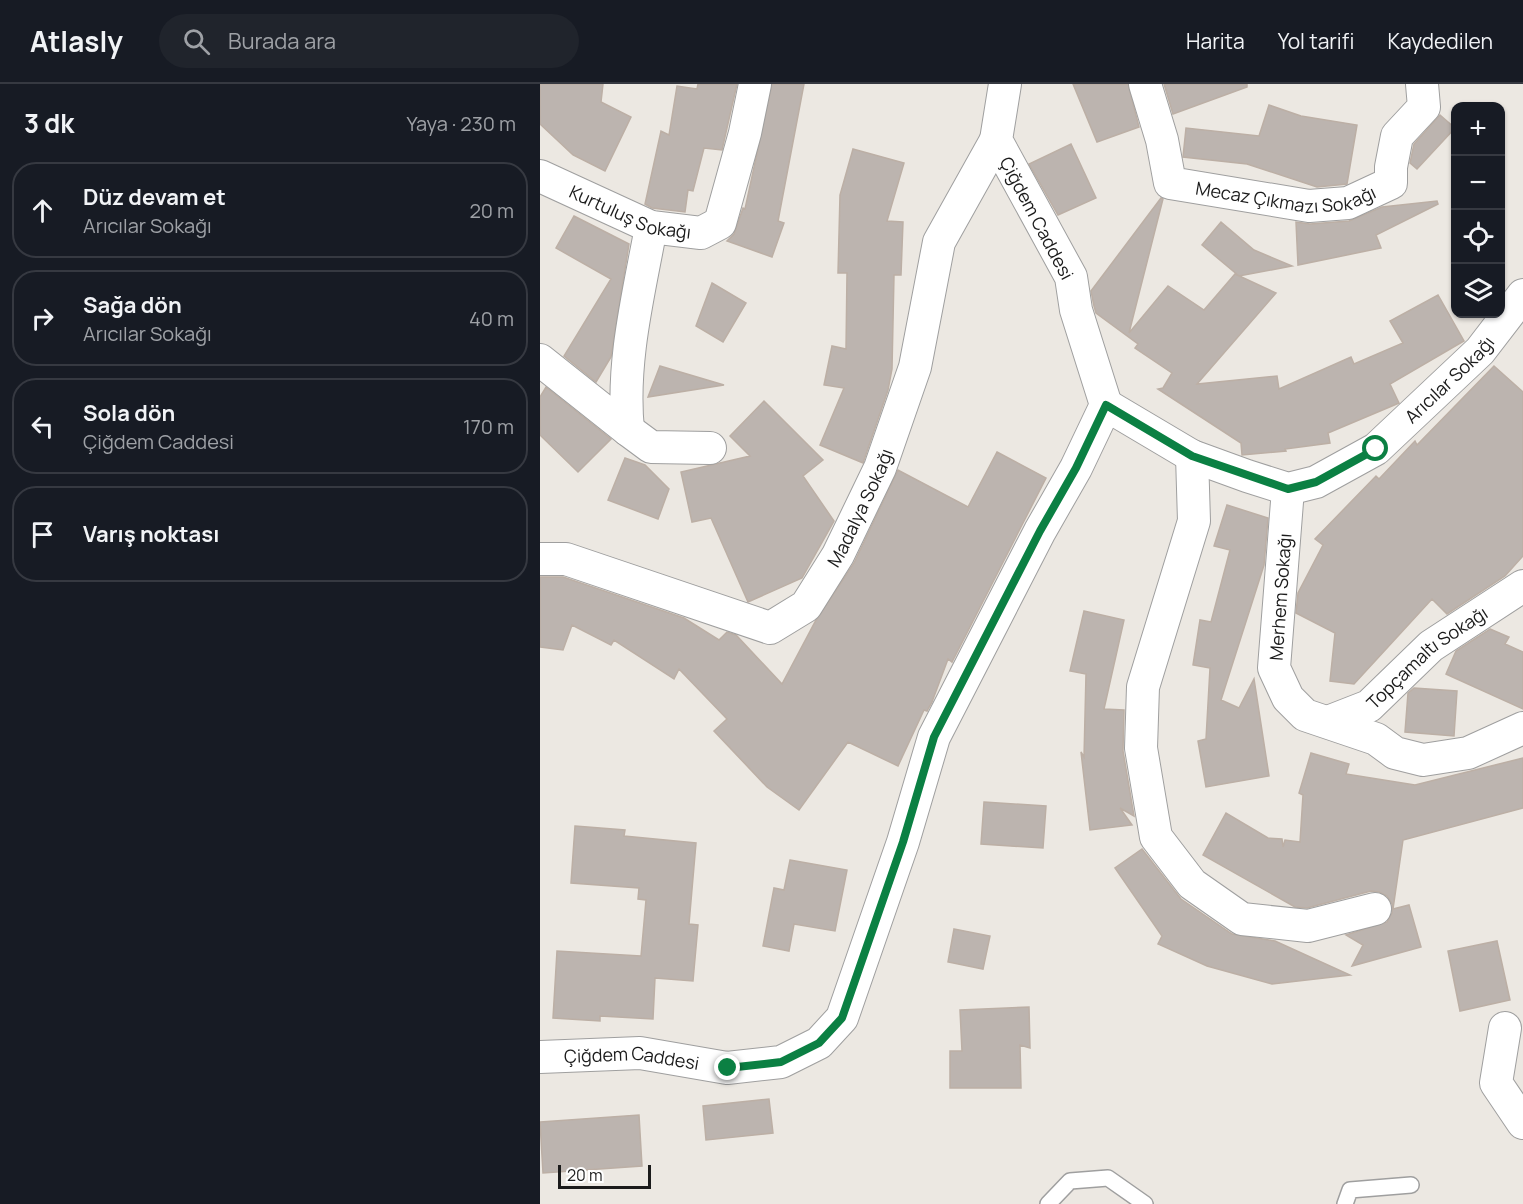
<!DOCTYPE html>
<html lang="tr">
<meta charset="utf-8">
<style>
body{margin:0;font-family:Manrope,sans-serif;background:#20242c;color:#f1f3f6}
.controls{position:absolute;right:18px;top:18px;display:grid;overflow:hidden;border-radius:12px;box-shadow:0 2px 4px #0004}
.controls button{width:54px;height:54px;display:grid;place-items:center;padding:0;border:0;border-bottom:2px solid #363941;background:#171b24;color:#f1f3f6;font:30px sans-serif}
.scale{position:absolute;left:18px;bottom:15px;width:93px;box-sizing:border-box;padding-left:6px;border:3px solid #1b1b1b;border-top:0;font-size:16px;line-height:21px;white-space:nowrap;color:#1b1b1b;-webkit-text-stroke:4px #fff;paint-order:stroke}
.stop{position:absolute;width:18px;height:18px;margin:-14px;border:4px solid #0b8043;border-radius:50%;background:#fff}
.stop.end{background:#0b8043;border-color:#fff;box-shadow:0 2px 6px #0008}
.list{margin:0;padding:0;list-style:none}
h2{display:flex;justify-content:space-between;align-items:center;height:78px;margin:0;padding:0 24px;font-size:26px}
h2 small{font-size:20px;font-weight:400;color:#9ea1a6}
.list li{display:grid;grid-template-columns:39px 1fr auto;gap:18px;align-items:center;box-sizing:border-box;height:96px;margin:0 12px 12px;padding:0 12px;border:2px solid #363941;border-radius:24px}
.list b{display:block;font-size:22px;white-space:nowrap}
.list p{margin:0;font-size:20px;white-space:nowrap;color:#9ea1a6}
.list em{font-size:20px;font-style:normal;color:#9ea1a6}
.icon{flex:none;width:33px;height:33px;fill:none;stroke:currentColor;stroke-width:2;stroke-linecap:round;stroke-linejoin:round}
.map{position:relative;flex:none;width:983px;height:1120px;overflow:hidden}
header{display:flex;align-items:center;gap:36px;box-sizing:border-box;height:84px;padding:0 30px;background:#171b24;border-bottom:2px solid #363941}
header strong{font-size:28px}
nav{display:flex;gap:33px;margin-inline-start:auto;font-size:21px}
.search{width:420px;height:54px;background:#20242c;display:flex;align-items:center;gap:15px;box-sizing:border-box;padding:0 21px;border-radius:33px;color:#9ea1a6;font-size:22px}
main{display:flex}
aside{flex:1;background:#171b24}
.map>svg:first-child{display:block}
.building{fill:#bcb4af;stroke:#bcafa5;stroke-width:1.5}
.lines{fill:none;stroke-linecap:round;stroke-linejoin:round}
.lane-casing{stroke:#9f9f9f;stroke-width:18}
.street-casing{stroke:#9f9f9f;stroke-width:34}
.lane{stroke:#fff;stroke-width:15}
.street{stroke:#fff;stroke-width:32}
.route{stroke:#0b8043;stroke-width:8}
.labels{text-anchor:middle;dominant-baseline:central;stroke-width:5;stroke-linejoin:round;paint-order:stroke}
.street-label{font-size:18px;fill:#1b1b1b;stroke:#fff}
</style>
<header>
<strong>Atlasly</strong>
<div class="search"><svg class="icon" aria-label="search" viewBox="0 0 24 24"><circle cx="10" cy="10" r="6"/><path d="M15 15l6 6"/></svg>Burada ara</div>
<nav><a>Harita</a><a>Yol tarifi</a><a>Kaydedilen</a></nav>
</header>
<main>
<aside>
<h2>3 dk<small>Yaya · 230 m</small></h2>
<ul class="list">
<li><svg class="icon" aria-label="ahead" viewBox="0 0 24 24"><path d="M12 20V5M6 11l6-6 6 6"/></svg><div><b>Düz devam et</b><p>Arıcılar Sokağı</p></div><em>20 m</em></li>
<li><svg class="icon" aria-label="right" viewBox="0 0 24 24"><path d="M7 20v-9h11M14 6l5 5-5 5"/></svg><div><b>Sağa dön</b><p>Arıcılar Sokağı</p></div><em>40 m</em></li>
<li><svg class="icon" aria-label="left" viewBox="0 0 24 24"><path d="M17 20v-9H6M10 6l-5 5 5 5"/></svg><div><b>Sola dön</b><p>Çiğdem Caddesi</p></div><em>170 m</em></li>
<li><svg class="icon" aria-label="arrive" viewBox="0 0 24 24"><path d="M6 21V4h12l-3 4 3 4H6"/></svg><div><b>Varış noktası</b></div></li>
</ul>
</aside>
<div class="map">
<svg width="983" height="1120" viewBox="0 0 983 1120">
<rect width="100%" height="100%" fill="#ece8e2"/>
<path class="building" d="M0,0H63L61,18L91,33L65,87L33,71L0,40Z
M158,0H197L182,66L164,64L153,107L148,106L145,128L112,124L105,120L121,47L129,51L137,2L157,5Z
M232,0H264L238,137L244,139L232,173L187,157L194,150L203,124L205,125Z
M533,0H588L599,43L557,58Z
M624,0H707V3L633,30Z
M729,21L761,32L817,41L807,100L777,103L707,80L643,73L646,44L719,52Z
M900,31L915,44L877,85L870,79L874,60Z
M531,60L556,114L518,131L489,80Z
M313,65L364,79L347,137L363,138L361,191H354L352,285L348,306L323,379L280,361L304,304L284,301L292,262L306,265L307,189H298L300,111Z
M621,114L623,115L589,249L628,202L664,226L695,190L736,209L657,300L737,292L739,305L811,273L814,280L863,259L850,237L898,211L924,257L850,300L859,319L788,349L790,359L745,365L746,367L702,371L701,359L618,305L623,304L632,289L595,264L598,260L556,229L554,222L551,207Z
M897,117L898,120L836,151L841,164L758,181L756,138L770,140L809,137L842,123Z
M34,132L89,160L71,273L56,298L24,272L71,195L16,164Z
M681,138L714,166L752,182L699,192L662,161Z
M172,199L206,219L183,258L156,242Z
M120,282L184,301L108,313Z
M954,282L983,308V472L965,492L907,530L892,515L814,600L790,597L795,549L756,529L758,509L783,461L775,455L836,392L839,395L875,357L877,361Z
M6,303L71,355L38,388L0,351V313Z
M224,317L283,376L263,392L294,437L262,494L208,518L171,434L152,438L141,388L210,372L190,352Z
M457,368L506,394L412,578L408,575L392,618L387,627L384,626L358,682L308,658L259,726L227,703L174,647L187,635L139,585L134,595L74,556L71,561L32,541L23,566L0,563V493H23L144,534L179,556L187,548L196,551L242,600L275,538L314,479L358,386L428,423Z
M85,374L105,381L129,405L118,435L68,416Z
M687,421L728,434L724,481L681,616L699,624L714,595L729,692L666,703L658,657L666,655L670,584L653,581L660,536L671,538L690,466L674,462Z
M544,527L584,536L564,625L584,626L583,667L594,732L580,724L592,741L550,746L541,668L544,673L546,590L530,587Z
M950,545L969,553L965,560L983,568V625L906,590L916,567Z
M874,604L917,607L914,652L865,648L868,609Z
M771,669L809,680L806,690L875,701L983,674V724L863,756L853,825L869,821L881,863L812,882L823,861L806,851L847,838L852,829V820L847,812L839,808L831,807L767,824L755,823L663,771L686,729L728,754L742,755L743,763L745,756L760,758L763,711L759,709Z
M444,718L506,722L503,764L441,760Z
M35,742L85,746L84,752L156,759L149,840L158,841L153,897L115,894L113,935L60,932V937L13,934L17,867L101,872L106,816L98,815L99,804L31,799Z
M602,765L641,815L692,850L735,857L810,891L732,900L667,882L618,860L622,852L575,784Z
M250,776L307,786L295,847L254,840L249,867L223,862L234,804L244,806Z
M414,845L450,852L443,885L408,878Z
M957,857L970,916L920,927L908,867Z
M489,923L490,964L480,961L481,1004H410V967H422L420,926Z
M229,1015L233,1049L166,1056L163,1022Z
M99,1031L102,1082L3,1089L0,1038Z"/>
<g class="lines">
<g class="lane-casing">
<path id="lane" d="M508,1120L530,1097L568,1094L605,1120
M805,1120L810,1106L871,1101"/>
</g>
<g class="street-casing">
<g id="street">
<path id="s1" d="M605,0L622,56L630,99L769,122L808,119L851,99V83L857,52L884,23L882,0"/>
<path id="s2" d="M0,92L111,143L161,149L180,139L205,49L215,0"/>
<path d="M0,276L88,346C81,278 99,209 111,143"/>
<path id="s3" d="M566,321L652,372L707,392L748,405L776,398L836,365L940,267L983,211"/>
<path d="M88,346L111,363L170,364"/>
<path d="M652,372L654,437L603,603L601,664L616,753L652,800L702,835L768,842L835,825"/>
<path d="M748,405L734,584L748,614L765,631L836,655L855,669L883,676L928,669L983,644"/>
<path id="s4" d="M0,475H26L230,544L266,522L298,471L340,384L375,283L399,158L456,56"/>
<path id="s5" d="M788,638L829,622L891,562L983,502"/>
<path d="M965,944L956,999L983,1039"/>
<path id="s6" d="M0,973L100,969L187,984L241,978L279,959L302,934L363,758L394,653L500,447L536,384L566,321L536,226L531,193L456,56L465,0"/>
</g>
</g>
<use href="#lane" class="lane"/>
<use href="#street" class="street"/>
</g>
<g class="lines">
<path class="route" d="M188,984L241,978L279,959L302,934L363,758L394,653L500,447L536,384L566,321L652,372L748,405L776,398L836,365"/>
</g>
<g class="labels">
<g class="street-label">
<text stroke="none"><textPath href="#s1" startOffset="220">Mecaz Çıkmazı Sokağı</textPath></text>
<text stroke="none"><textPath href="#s2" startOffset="98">Kurtuluş Sokağı</textPath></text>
<text transform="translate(497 134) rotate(62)">Çiğdem Caddesi</text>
<text stroke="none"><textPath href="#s3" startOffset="400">Arıcılar Sokağı</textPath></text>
<text stroke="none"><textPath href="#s4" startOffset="396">Madalya Sokağı</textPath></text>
<text transform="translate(740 513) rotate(-86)">Merhem Sokağı</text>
<text stroke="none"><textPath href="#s5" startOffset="120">Topçamaltı Sokağı</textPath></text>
<text stroke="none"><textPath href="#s6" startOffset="92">Çiğdem Caddesi</textPath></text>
</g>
</g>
</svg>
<div class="controls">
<button>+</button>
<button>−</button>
<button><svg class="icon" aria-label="locate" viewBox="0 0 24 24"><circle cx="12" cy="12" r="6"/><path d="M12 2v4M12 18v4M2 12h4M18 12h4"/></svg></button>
<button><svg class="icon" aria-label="layers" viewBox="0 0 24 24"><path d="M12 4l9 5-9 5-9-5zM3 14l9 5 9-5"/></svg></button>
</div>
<div class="scale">20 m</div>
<div class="stop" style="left:836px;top:365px"></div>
<div class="stop end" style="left:188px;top:984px"></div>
</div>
</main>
